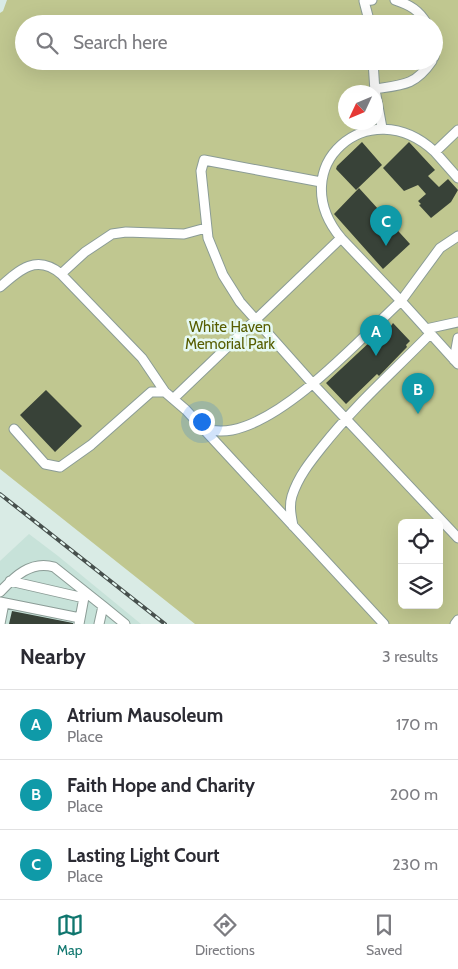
<!DOCTYPE html>
<style>
body{margin:0;font-family:Cabin,sans-serif;background:#f7f7f7;color:#2b2b33}
.controls{position:absolute;right:15px;bottom:15px;display:grid;overflow:hidden;border-radius:8px;box-shadow:0 5px 20px #0002}
.controls button{width:45px;height:45px;display:grid;place-items:center;padding:0;border:0;border-bottom:1px solid #e1e1e2;background:#fff;color:#2b2b33;font:25px sans-serif}
.compass{position:absolute;left:338px;top:85px;width:45px;height:45px;border-radius:50%;background:#fff;box-shadow:0 5px 20px #0002;rotate:226deg}
.you{position:absolute;left:201px;top:421px;width:18px;height:18px;margin:-12px;border:4px solid #fff;border-radius:50%;background:#1a73e8;box-shadow:0 0 0 8px #1a73e833}
.badge{display:grid;place-items:center;width:32px;height:32px;border-radius:50%;background:#0f766e;color:#fff;font-size:16px;font-weight:700}
.pin{position:absolute;translate:-50% -41px;filter:drop-shadow(0 1px 2px #0008)}
.pin::after{content:'';position:absolute;top:26px;width:18px;height:15px;background:inherit;clip-path:polygon(0 0,100% 0,50% 100%)}
.list{margin:0;padding:0;list-style:none}
h2{display:flex;justify-content:space-between;align-items:center;height:65px;margin:0;padding:0 20px;font-size:21px}
h2 small{font-size:16px;font-weight:400;color:#7c7c81}
.list li{display:grid;grid-template-columns:32px 1fr auto;gap:15px;align-items:center;box-sizing:border-box;height:70px;padding:0 20px;border-top:1px solid #e1e1e2}
.list b{display:block;font-size:19px;white-space:nowrap}
.list p{margin:0;font-size:16px;white-space:nowrap;color:#7c7c81}
.list em{font-size:16px;font-style:normal;color:#7c7c81}
.icon{flex:none;width:28px;height:28px;fill:none;stroke:currentColor;stroke-width:2;stroke-linecap:round;stroke-linejoin:round}
.map{position:relative;flex:none;width:458px;height:624px;overflow:hidden}
.search{position:absolute;background:#fff;box-shadow:0 5px 20px #0002;left:15px;right:15px;top:15px;height:55px;display:flex;align-items:center;gap:12px;box-sizing:border-box;padding:0 18px;border-radius:28px;color:#7c7c81;font-size:19px}
.sheet{height:275px;background:#fff}
nav{display:flex;justify-content:space-around;align-items:center;box-sizing:border-box;height:70px;border-top:1px solid #e1e1e2;background:#fff;font-size:14px;color:#7c7c81}
nav a{display:grid;justify-items:center;gap:2px}
nav .on{color:#0f766e}
.map>svg:first-child{display:block}
.built{fill:#c7e2d9}
.green{fill:#c0c790;fill-rule:evenodd}
.building{fill:#384238}
.lines{fill:none;stroke-linecap:round;stroke-linejoin:round}
.minor-casing{stroke:#8b9c96;stroke-width:11}
.minor{stroke:#fff;stroke-width:9}
.rail-casing{stroke:#47504d;stroke-width:4}
.rail{stroke:#e6f9f3;stroke-width:2;stroke-dasharray:5.5;stroke-linecap:butt}
.labels{text-anchor:middle;dominant-baseline:central;stroke-width:5;stroke-linejoin:round;paint-order:stroke}
.park-label{font-size:15px;fill:#575d00;stroke:#e6f9f3}
</style>
<div class="map">
<svg width="458" height="624" viewBox="0 0 458 624">
<rect width="100%" height="100%" fill="#d9ebe5"/>
<path class="built" d="M29,534L58,556L141,624H0V561Z"/>
<path class="green" d="M7,0H458V624H195L0,469V13L3,11ZM24,24H434V61H24ZM346,92H376V122H346ZM402,523H439V605H402Z"/>
<path class="building" d="M362,142L382,165L356,190L336,169L337,166Z
M409,142L435,170L428,176L439,187L448,179L458,190L451,202L431,218L419,205L421,204L418,201L426,194L418,185L404,191L383,168Z
M359,188L410,244L383,269L334,214Z
M393,323L410,341L406,345L407,347L379,376L377,374L346,404L326,383L389,324L391,326Z
M46,390L82,426L55,452L20,415Z
M12,611L73,623V624H9Z"/>
<g class="lines">
<g class="minor-casing">
<path id="minor" d="M395,0C410,5 419,10 427,24
M370,24L364,1L372,0
M434,38V57
M373,61L375,92
M374,89C402,85 415,86 432,61
M376,95L382,128
M435,152L458,178
M321,182L204,160L201,171L208,238L223,275L240,302L313,384L458,538
M458,236L440,248L401,301L458,364
M0,287C20,269 37,254 61,274
M426,329L458,322
M454,360L458,338
M165,392L142,358L61,274L85,252L112,234L126,232L184,234L206,228
M173,399L341,238C282,167 369,90 435,152L458,130
M14,429L45,464L60,467L91,445L151,392H165L186,410L384,624
M202,429C212,431 222,432 232,430C288,419 360,339 401,301L341,238
M293,526C291,515 289,506 292,496C298,477 310,462 322,447C356,404 392,373 430,334
M10,581L84,598
M0,592C14,577 31,560 54,567L103,606L99,624
M0,602L80,618
M103,606L125,624
M0,624L4,603
M79,624L85,592
M455,624L458,620"/>
</g>
<use href="#minor" class="minor"/>
<g class="rail-casing">
<path id="rail" d="M0,494L165,624"/>
</g>
<use href="#rail" class="rail"/>
</g>
<g class="labels">
<g class="park-label">
<text x="230" y="327">White Haven<tspan x="230" dy="17">Memorial Park</tspan></text>
</g>
</g>
</svg>
<div class="controls">
<button><svg class="icon" aria-label="locate" viewBox="0 0 24 24"><circle cx="12" cy="12" r="6"/><path d="M12 2v4M12 18v4M2 12h4M18 12h4"/></svg></button>
<button><svg class="icon" aria-label="layers" viewBox="0 0 24 24"><path d="M12 4l9 5-9 5-9-5zM3 14l9 5 9-5"/></svg></button>
</div>
<svg class="compass" viewBox="-18 -18 36 36"><path d="M0-13l5 13h-10z" fill="#e53935"/><path d="M0 13l5-13h-10z" fill="#7c7c81"/></svg>
<div class="you"></div>
<div class="pin badge" style="left:376px;top:356px;background:#0f9aa8">A</div>
<div class="pin badge" style="left:418px;top:414px;background:#0f9aa8">B</div>
<div class="pin badge" style="left:386px;top:246px;background:#0f9aa8">C</div>
<div class="search"><svg class="icon" aria-label="search" viewBox="0 0 24 24"><circle cx="10" cy="10" r="6"/><path d="M15 15l6 6"/></svg>Search here</div>
</div>
<section class="sheet">
<h2>Nearby<small>3 results</small></h2>
<ul class="list">
<li><span class="badge" style="background:#0f9aa8">A</span><div><b>Atrium Mausoleum</b><p>Place</p></div><em>170 m</em></li>
<li><span class="badge" style="background:#0f9aa8">B</span><div><b>Faith Hope and Charity</b><p>Place</p></div><em>200 m</em></li>
<li><span class="badge" style="background:#0f9aa8">C</span><div><b>Lasting Light Court</b><p>Place</p></div><em>230 m</em></li>
</ul>
</section>
<nav>
<a class="on"><svg class="icon" aria-label="map" viewBox="0 0 24 24"><path d="M3 6l6-2 6 2 6-2v14l-6 2-6-2-6 2zM9 4v14M15 6v14"/></svg>Map</a>
<a><svg class="icon" aria-label="directions" viewBox="0 0 24 24"><path d="M12 3l9 9-9 9-9-9zM9 14v-3h6M13 9l2 2-2 2"/></svg>Directions</a>
<a><svg class="icon" aria-label="saved" viewBox="0 0 24 24"><path d="M7 4h10v16l-5-4-5 4z"/></svg>Saved</a>
</nav>
